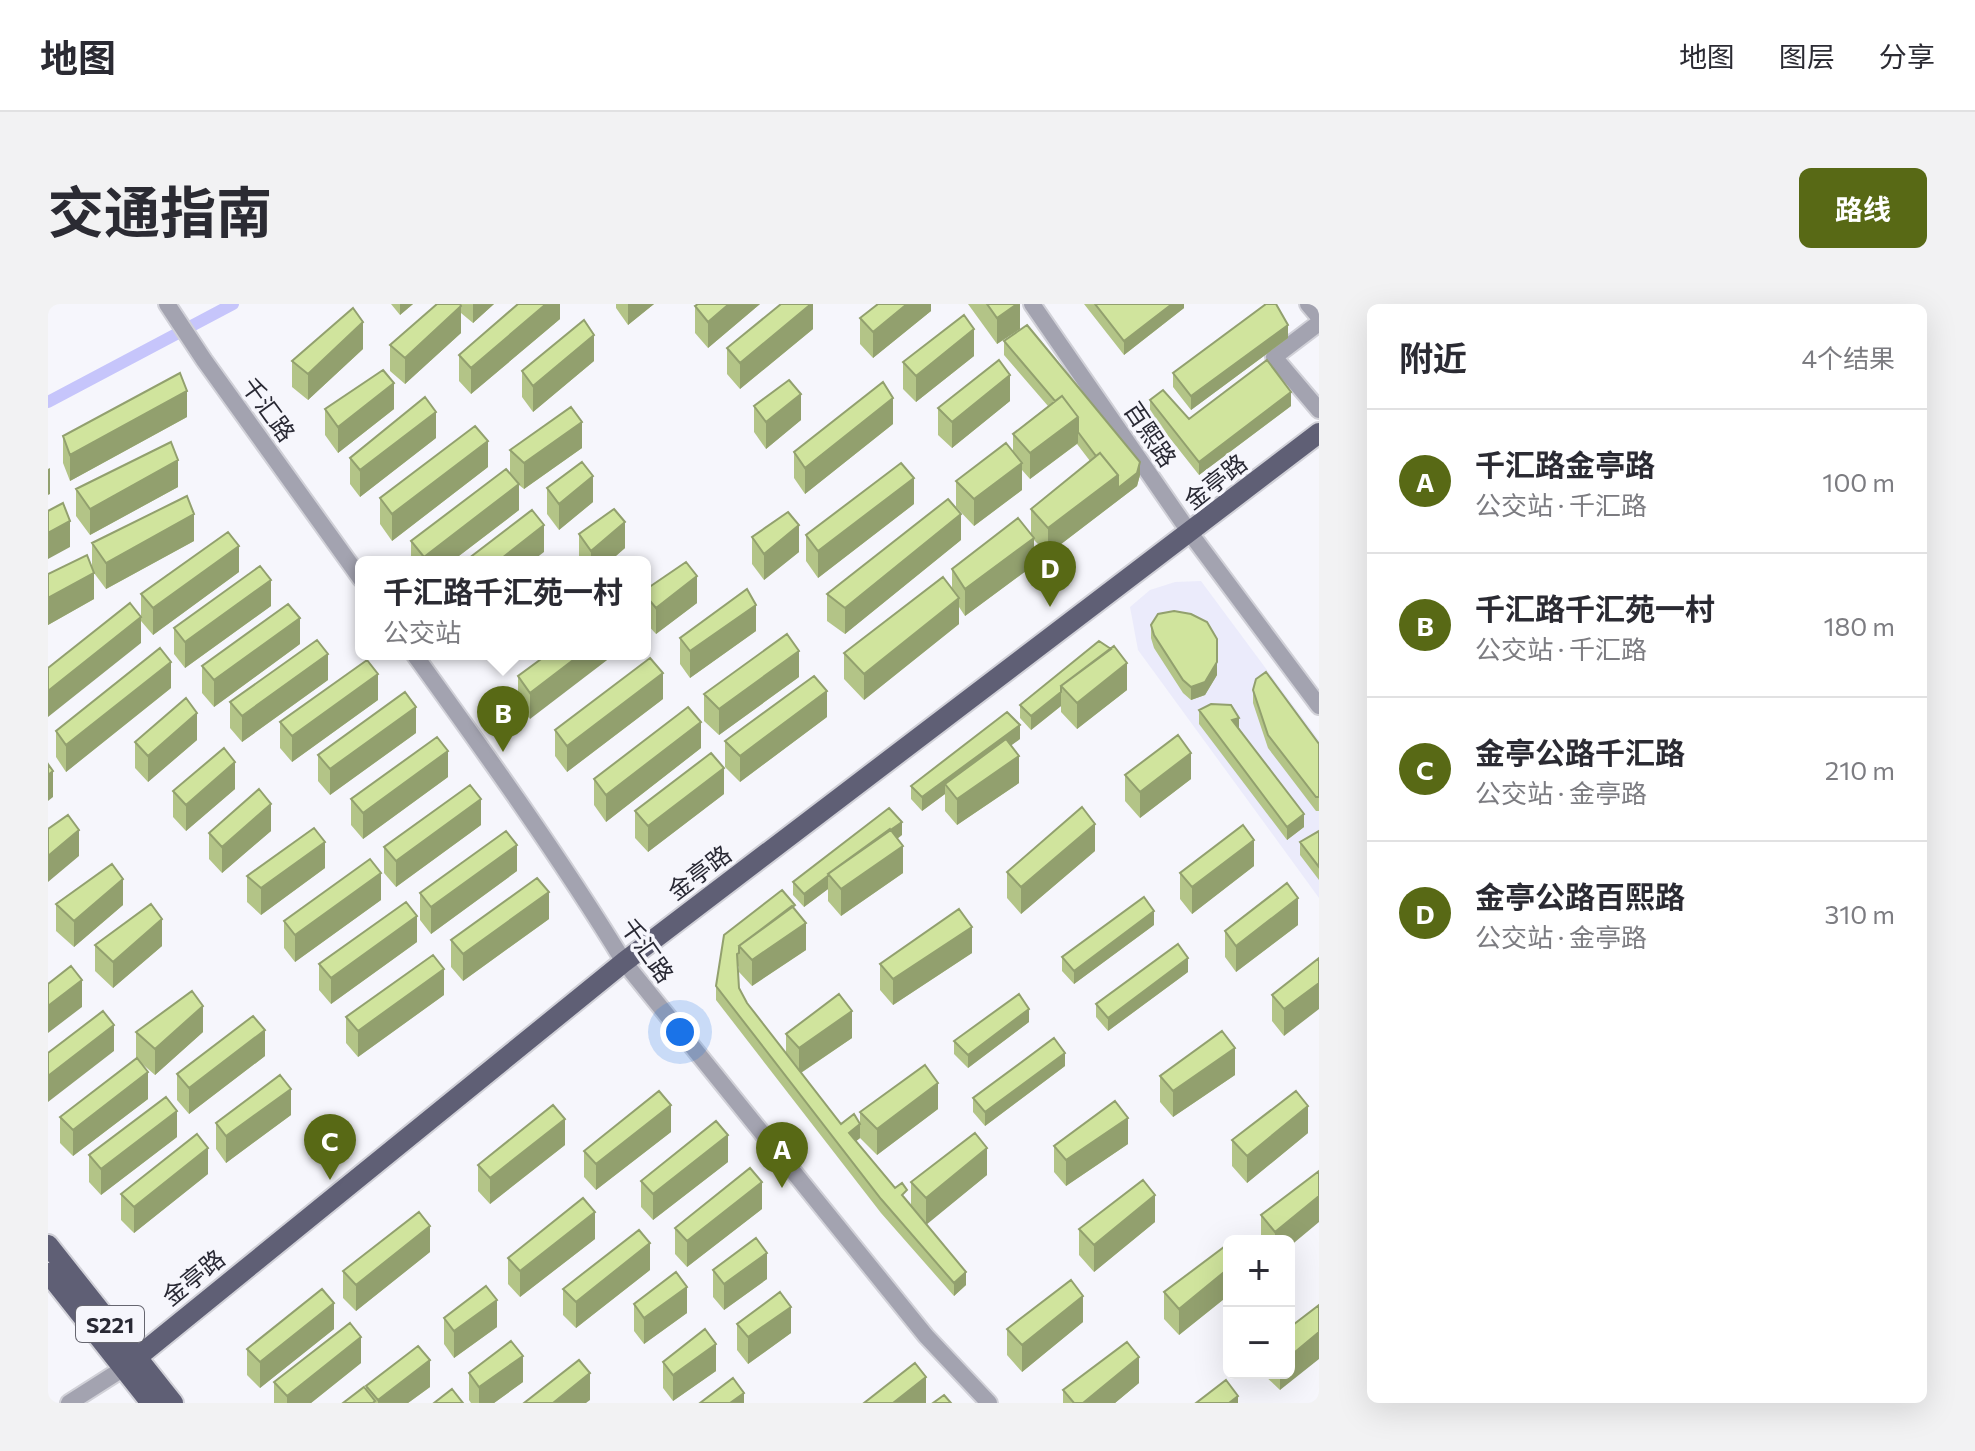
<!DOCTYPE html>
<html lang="zh">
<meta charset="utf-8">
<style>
body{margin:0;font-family:Commissioner,"Noto Sans SC",sans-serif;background:#f2f2f3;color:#2b2b33}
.controls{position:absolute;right:24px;bottom:24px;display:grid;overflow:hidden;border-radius:12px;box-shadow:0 8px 32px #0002}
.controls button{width:72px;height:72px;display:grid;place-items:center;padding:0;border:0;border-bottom:2px solid #e1e1e2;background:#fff;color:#2b2b33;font:40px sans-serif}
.you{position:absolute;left:632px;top:728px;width:28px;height:28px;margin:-20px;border:6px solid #fff;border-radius:50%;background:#1a73e8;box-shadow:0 0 0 12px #1a73e833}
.badge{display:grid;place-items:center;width:52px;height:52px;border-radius:50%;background:#586915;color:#fff;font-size:26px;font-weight:700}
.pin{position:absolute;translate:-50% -66px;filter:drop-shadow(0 2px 4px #0008)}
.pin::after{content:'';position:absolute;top:42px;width:28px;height:24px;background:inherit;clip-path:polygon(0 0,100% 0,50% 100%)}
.popup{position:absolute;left:307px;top:252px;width:296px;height:104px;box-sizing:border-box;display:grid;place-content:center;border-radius:12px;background:#fff;filter:drop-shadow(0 2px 6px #0005);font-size:26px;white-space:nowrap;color:#7c7c81}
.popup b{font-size:30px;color:#2b2b33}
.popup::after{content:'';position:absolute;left:50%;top:100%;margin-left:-16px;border:16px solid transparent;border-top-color:#fff}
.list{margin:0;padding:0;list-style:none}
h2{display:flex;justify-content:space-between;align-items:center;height:104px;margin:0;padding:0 32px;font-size:34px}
h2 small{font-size:26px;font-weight:400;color:#7c7c81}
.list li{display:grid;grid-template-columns:52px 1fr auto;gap:24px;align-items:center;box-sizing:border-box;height:144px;padding:0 32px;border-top:2px solid #e1e1e2}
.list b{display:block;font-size:30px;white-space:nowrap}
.list p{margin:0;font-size:26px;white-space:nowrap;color:#7c7c81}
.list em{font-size:26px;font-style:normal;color:#7c7c81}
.map{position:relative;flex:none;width:1271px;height:1099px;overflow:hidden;border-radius:12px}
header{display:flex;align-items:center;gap:48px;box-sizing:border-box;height:112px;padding:0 40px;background:#fff;border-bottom:2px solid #e1e1e2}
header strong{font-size:38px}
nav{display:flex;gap:44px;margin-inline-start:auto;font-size:28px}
.intro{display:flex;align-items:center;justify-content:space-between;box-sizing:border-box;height:192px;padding:0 48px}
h1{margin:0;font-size:56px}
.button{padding:20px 36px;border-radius:12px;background:#586915;color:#fff;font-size:28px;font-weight:700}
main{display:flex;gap:48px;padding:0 48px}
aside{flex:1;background:#fff;border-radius:12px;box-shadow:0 8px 32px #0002}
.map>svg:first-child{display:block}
.built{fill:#ebebfb}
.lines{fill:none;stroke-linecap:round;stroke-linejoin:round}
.canal{stroke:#c6c5fb;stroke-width:12}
.minor-casing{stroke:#d1d1d8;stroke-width:20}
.major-casing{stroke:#d1d1d8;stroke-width:24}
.minor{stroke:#a3a3b0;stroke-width:16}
.major{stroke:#5f5f75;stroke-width:20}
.wall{fill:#b3c487}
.shaded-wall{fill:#92a06e}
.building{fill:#d0e49d;stroke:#92a06e;stroke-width:2}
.labels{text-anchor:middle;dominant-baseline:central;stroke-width:7;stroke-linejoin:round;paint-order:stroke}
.shield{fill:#f6f6fc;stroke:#666670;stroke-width:2}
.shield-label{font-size:22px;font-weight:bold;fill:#292934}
.street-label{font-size:24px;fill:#292934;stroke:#f6f6fc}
</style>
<header>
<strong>地图</strong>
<nav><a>地图</a><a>图层</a><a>分享</a></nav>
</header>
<div class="intro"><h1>交通指南</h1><a class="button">路线</a></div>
<main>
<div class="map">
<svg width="1271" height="1099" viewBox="0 0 1271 1099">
<rect width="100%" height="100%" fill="#f6f6fc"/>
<path class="built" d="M1153,277L1271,436V594L1090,346L1082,303L1102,286L1127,278Z"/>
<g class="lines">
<path class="canal" d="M0,98L185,0"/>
<g class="minor-casing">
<path id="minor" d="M119,0L156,56L313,275
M984,0L1142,229L1271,402
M1260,0L1271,13
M1271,19L1226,53L1271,106
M366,350C439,451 511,552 576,658L878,1032L941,1099
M21,1099L76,1064"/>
</g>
<g class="major-casing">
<path id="major" d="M0,941L125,1099
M0,969L103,1099
M76,1064L576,658L1271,129"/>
</g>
<use href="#minor" class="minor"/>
<use href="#major" class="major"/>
</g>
<path class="wall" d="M343,0H365L352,11Z
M389,0H446L425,19L413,9V29L357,80L342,67V41Z
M512,0V15L423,90L411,77V51Z
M568,0H606L580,21L568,4Z
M650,0H712L660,44L647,29V2Z
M765,0V25L692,85L679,70V44Z
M883,0V7L825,54L812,40V14Z
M920,0H972V25L949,40Z
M1036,0H1136V4L1076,51Z
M1240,34L1143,106L1125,83V69Z
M956,37L1092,171L1089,182L1000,250L986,236V261L917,312L911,303V320L816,396L796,375V349L904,284V265L983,230V205L1042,157L1029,140L982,175L974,166V186L926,222L908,203V177L965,148V130L1000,102L956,51Z
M315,45L260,96L244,83V57Z
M926,52L868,98L855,85V58Z
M546,57L485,108L474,93V67Z
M1102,96L1141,115L1243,102L1151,171L1102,109Z
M962,97L904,144L890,131V104Z
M706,102L753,116L718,145L706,128Z
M277,105H346L290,149L277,131Z
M139,113L22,177L15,159V132Z
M845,120L757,190L746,174V148Z
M388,134L312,193L302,180V154Z
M534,144L476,185L471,181V206L403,258H363V237L462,169V146Z
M440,163L344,237L332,220V194Z
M130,183L42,231L28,212V185Z
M499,184L545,198L511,226L499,210Z
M866,200L770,274L758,257V231Z
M531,230L577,244L561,258H532L531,256Z
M704,233L751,248L716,276L704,260Z
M913,236L797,330L779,317V290Z
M146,237L58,285L46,269V295L0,321V270L44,263V239Z
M191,268L105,331L93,317V290Z
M597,286L649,299L608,330L597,318Z
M223,302L137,364L126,350V324Z
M1103,321L1169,335V371L1157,391L1143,396L1135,389L1106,344L1103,334Z
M708,327L642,374L632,360V334Z
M1051,337L1079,386L1029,425L1013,408V402L983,426L972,414V401Z
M252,340L166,403L154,389V362Z
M500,350L482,415L470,399V372Z
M751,373L671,431L656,417V390Z
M280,376L194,438L182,424V398Z
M123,384L18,468L8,453V427Z
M1205,386L1271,440V507H1268L1220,444L1205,399Z
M615,395L519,468L507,452V426Z
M330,396L244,458L232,444V418Z
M1151,406L1191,424L1256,523L1239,536L1151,420Z
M779,413L692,478L677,463V437Z
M368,429L282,491L270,477V451Z
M972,435L963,441L971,479L909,521L897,507V490L874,507L863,495V482Z
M149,436L100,478L87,464V438Z
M653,444L558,518L546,501V475Z
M1077,471L1143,475L1092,514L1077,497Z
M400,473L315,535L303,521V495Z
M187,485L138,527L125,513V487Z
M676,490L600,548L587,534V507Z
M433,521L348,583L336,569V543Z
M223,527L174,569L161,555V529Z
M1271,527V576L1252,551V538Z
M854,531L849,535L855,569L793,612L780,597V585L756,603L745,591V578Z
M1047,547L973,610L959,594V568Z
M1206,562L1144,610L1132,595V569Z
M277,564L213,611L199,598V572Z
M469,567L383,630L372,616V589Z
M333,596L247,658L236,644V617Z
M8,600L75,601L26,643L8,627Z
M747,605L758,646L704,682L691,668V662L690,663L691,684L699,699L738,749V730L804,734L753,769L793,820H812V808L890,805L829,851L812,834L808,837L863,902V878L939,871L878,920L918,981L906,992L833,909L668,696V682L676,631Z
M501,615L415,677L403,663V636Z
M1106,621L1026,680L1014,667V653Z
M1250,621L1188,668L1177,653V627Z
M369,638L283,700L271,686V660Z
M47,641L114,642L65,684L47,667Z
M924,649L845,701L832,686V660Z
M1271,654L1236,732L1224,717V691Z
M1140,668L1060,727L1048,713V700Z
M396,691L310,753L298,739V713Z
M981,718L920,764L906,750V737Z
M88,728H155L107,771L92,758L100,795L25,852L12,839V813L88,755Z
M217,752L141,810L129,796V770Z
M1017,762L937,822L925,808V794Z
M1187,771L1125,813L1112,798V772Z
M243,811L178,859L168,845V819Z
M623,828L548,886L536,873V847Z
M1260,829L1199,879L1184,862V836Z
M129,833L53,891L41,878V851Z
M1080,840L1018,882L1006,868V842Z
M517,841L442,900L430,887V861Z
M680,858L605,916L593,903V877Z
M160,870L86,929L73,916V890Z
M714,905L639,963L627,950V924Z
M1213,911L1241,937H1213Z
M1107,918L1046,968L1031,951V925Z
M547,935L472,993L460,980V954Z
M1181,941V991L1131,1031L1116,1015V988Z
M382,948L308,1007L295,994V967Z
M602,966L528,1024L515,1011V985Z
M665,966L719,975L676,1006L665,993Z
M586,1000L639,1009L596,1040L586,1027Z
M396,1014L449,1023L406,1054L396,1040Z
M1035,1018L974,1068L959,1051V1025Z
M689,1020L743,1029L700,1060L689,1046Z
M286,1025L212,1084L199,1071V1045Z
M615,1058L668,1067L625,1097L615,1084Z
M313,1059L263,1099H226V1078Z
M421,1069L475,1078L446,1099H423L421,1096Z
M1214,1069H1241L1232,1086Z
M1091,1079L1067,1099H1015V1086Z
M318,1082L382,1083L360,1099H295L318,1086Z"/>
<path class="shaded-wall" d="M352,0H365L352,11Z
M425,0H446L425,19Z
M498,0H512V15L423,90V64Z
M580,0H606L580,21Z
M681,0H712L660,44V18Z
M763,0H765V25L692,85V59Z
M859,0H883V7L825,54V28Z
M969,0H972V25L949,40V14Z
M1124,0H1136V4L1076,51V37Z
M413,2V29L357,80V54Z
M315,18V45L260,96V70Z
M1240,21V34L1143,106V92Z
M926,25V52L868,98V72Z
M546,31V57L485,108V82Z
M962,71V97L904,144V118Z
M346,79V105L290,149V123Z
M139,87V113L22,177V151Z
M1243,88V102L1151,171V158Z
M753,90V116L718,145V118Z
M845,94V120L757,190V164Z
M388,108V134L312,193V166Z
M1030,113V139L982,175V149Z
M534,118V144L476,185V159Z
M440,137V163L344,237V210Z
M130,156V183L42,231V205Z
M1092,158V171L1089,182L1000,250V224L1070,171Z
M974,159V186L926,222V195Z
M2,164V190L0,191V165Z
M545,172V198L511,226V200Z
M866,174V200L770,274V247Z
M471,180V206L403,258H376V253Z
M146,210V237L58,285V259Z
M913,210V236L797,330V304Z
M22,217V243L0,255V229Z
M577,218V244L561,258H543V247Z
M496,221V248L483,258H449Z
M751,221V248L716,276V250Z
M986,234V261L917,312V285Z
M191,242V268L105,331V304Z
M46,269V295L0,321V294Z
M649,272V299L608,330V304Z
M223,276V302L137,364V338Z
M911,294V320L816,396V370Z
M708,301V327L642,374V347Z
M93,313V339L0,413V387Z
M252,314V340L166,403V376Z
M751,347V373L671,431V405Z
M280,350V376L194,438V412Z
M533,350H567L482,415V389Z
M123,358V384L18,468V441Z
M1169,358V371L1157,391L1143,396V383Z
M1079,359V386L1029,425V399Z
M615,369V395L519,468V442Z
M330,370V396L244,458V432Z
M779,387V413L692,478V452Z
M1013,388V402L983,426V412Z
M368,403V429L282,491V465Z
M149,409V436L100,478V452Z
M1191,414V427L1184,416Z
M653,418V444L558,518V491Z
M972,421V435L902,486L897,480V490L874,507V493Z
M400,447V473L315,535V509Z
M1143,449V475L1092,514V488Z
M971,452V479L909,521V495Z
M187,458V485L138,527V501Z
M676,464V490L600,548V522Z
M5,467V493L0,497V471Z
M433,495V521L348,583V557Z
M223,500V527L174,569V543Z
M1256,510V523L1239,536V523Z
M854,518V531L788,580L781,571Z
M1047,520V547L973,610V583Z
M31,526V552L0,578V552Z
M1206,536V562L1144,610V583Z
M277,538V564L213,611V584Z
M469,541V567L383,630V603Z
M855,542V569L793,612V585Z
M333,569V596L247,658V631Z
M780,572V585L756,603V590Z
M75,575V601L26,643V617Z
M501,588V615L415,677V650Z
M1250,594V621L1188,668V642Z
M1106,607V621L1026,680V667Z
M369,612V638L283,700V674Z
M114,615V642L65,684V658Z
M758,619V646L704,682V656Z
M924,623V649L845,701V675Z
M1140,654V668L1060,727V714Z
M396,665V691L310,753V727Z
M34,676V703L0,729V702Z
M1271,679V705L1236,732V705Z
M155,702V728L107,771V745Z
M981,705V718L920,764V751Z
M804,707V734L751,770V744Z
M66,721V747L0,798V772Z
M217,726V752L141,810V784Z
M1187,744V771L1125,813V787Z
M1017,749V762L937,822V808Z
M100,768V795L25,852V826Z
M890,779V805L829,851V825Z
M243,785V811L178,859V832Z
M623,801V828L548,886V860Z
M1260,802V829L1199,879V852Z
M129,807V833L53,891V865Z
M1080,814V840L1018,882V856Z
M517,815V841L442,900V874Z
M812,820V834L801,843V829Z
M680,831V858L605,916V890Z
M160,844V870L86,929V903Z
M939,844V871L878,921V894Z
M714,878V905L639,963V937Z
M1107,891V918L1046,968V941Z
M1271,892V918L1241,943V937H1227V928Z
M547,908V935L472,993V967Z
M382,922V948L308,1007V981Z
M602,939V966L528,1024V998Z
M719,949V975L676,1006V980Z
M1181,964V991L1131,1031V1005Z
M918,968V981L906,992V979Z
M639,983V1009L596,1040V1014Z
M1035,992V1018L974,1068V1041Z
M449,996V1023L406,1054V1027Z
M286,999V1025L212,1084V1058Z
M743,1003V1029L700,1060V1033Z
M1271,1028V1055L1232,1086V1069H1241V1053Z
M313,1033V1059L263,1099H239V1092Z
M668,1040V1067L625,1097V1071Z
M475,1052V1078L446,1099H431V1083Z
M1091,1053V1079L1067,1099H1035Z
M382,1056V1083L360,1099H330V1096Z
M542,1069V1096L538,1099H505Z
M878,1073V1099H845Z
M696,1089V1099H682Z
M1190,1092V1099H1181Z"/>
<path class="building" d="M389,0H412L413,2L357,54L342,41Z
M470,0H498L423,64L411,51Z
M650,0H681L660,18L647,2Z
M733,0H763L692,59L679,44Z
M830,0H859L825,28L812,14Z
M939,0H969L949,14Z
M1047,0H1124L1076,37Z
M1218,0H1228L1240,21L1143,92L1125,69Z
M305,4L315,18L260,70L244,57Z
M916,11L926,25L868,72L855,58Z
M536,16L546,31L485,82L474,67Z
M979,21L1092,158L1089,169L1070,184V171L1052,149L1048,152L1030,128V113L1014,92L1007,97L956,37Z
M951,56L962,71L904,118L890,104Z
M1219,56L1243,88L1151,158L1102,96L1115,86L1141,115Z
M335,66L346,79L290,123L277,105Z
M132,69L139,87L22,151L15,132Z
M741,76L753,90L718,118L706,102Z
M835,78L845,94L757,164L746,148Z
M1014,92L1030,113L982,149L965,130Z
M377,93L388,108L312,166L302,154Z
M523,103L534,118L476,159L462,146Z
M427,122L440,137L344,210L332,194Z
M123,138L130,156L42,205L28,185Z
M958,139L974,159L926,195L908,177Z
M1052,149L1070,171L1000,224L983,205Z
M534,158L545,172L511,200L499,184Z
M853,159L866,174L770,247L758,231Z
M458,165L471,180L376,253L363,237Z
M139,192L146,210L58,259L44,239Z
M900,195L913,210L797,304L779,290Z
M15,199L22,217L0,229V207Z
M566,205L577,218L543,247L531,230Z
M484,206L496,221L449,258H416Z
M740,208L751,221L716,250L704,233Z
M970,214L986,234L917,285L904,265Z
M180,228L191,242L105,304L93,290Z
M39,251L46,269L0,294V270Z
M638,258L649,272L608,304L597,291V286Z
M212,262L223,276L137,338L126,324Z
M895,273L911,294L816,370L796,349Z
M699,285L708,301L642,347L632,334Z
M82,299L93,313L0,387V364Z
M240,300L252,314L166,376L154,362Z
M1126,307L1143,310L1159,318L1169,335V358L1157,378L1143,383L1135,376L1106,331L1103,321L1110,310Z
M739,330L751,347L671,405L656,390Z
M269,336L280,350L194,412L182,398Z
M1051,337L1063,345L1013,382V388L983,412L972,401Z
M1066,342L1079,359L1029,399L1013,382Z
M112,344L123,358L18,441L8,427Z
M500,350H533L482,389L470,372Z
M602,354L615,369L519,442L507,426Z
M319,356L330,370L244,432L232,418Z
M1218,368L1271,440V493H1268L1220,431L1205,386L1208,375Z
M766,372L779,387L692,452L677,437Z
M357,388L368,403L282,465L270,451Z
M138,394L149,409L100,452L87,438Z
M1163,400L1183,401L1191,414L1184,416L1256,510L1239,523L1151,406Z
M640,403L653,418L558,491L546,475Z
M959,408L972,421L874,493L863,482Z
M1130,431L1143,449L1092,488L1077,471Z
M389,433L400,447L315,509L303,495Z
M958,435L971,452L909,495L897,480Z
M176,444L187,458L138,501L125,487Z
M663,449L676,464L600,522L587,507Z
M0,460L5,467L0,471Z
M422,481L433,495L348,557L336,543Z
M211,485L223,500L174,543L161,529Z
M1034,503L1047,520L973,583L959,568Z
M841,504L854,518L780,570L781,571L756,590L745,578Z
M20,511L31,526L0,552V525Z
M1195,521L1206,536L1144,583L1132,569Z
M266,524L277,538L213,584L199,572Z
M842,525L855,542L793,585L780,570Z
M458,527L469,541L383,603L372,589Z
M1271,527V563L1252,538Z
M322,555L333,569L247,631L236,617Z
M64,560L75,575L26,617L8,600Z
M489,574L501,588L415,650L403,636Z
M1239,579L1250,594L1188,642L1177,627Z
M734,586L747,601L691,642V649L689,650L691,684L699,699L793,820L806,810L812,820L801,829L847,884L854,879L859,886L854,891L918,968L906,979L833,895L668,682L676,631Z
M1096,593L1106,607L1026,667L1014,653Z
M358,598L369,612L283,674L271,660Z
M103,600L114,615L65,658L47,641Z
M744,602L758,619L704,656L691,642Z
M911,605L924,623L845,675L832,660Z
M1130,640L1140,654L1060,714L1048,700Z
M385,651L396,665L310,727L298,713Z
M1271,654V679L1236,705L1224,691Z
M23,662L34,676L0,702V680Z
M144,687L155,702L107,745L88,728Z
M791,690L804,707L751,744L738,730Z
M971,690L981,705L920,751L906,737Z
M55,707L66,721L0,772V749Z
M205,712L217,726L141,784L129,770Z
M1174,727L1187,744L1125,787L1112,772Z
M1006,734L1017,749L937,808L925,794Z
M89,754L100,768L25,826L12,813Z
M877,761L890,779L829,825L812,808Z
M232,771L243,785L178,832L168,819Z
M611,787L623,801L548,860L536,847Z
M1248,787L1260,802L1199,852L1184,836Z
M118,793L129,807L53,865L41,851Z
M1067,797L1080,814L1018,856L1006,842Z
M505,801L517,815L442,874L430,861Z
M668,817L680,831L605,890L593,877Z
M927,829L939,844L878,894L863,878Z
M149,830L160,844L86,903L73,890Z
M702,864L714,878L639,937L627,924Z
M1271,867V892L1227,928L1213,911Z
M1095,876L1107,891L1046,941L1031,925Z
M535,894L547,908L472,967L460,954Z
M371,908L382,922L308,981L295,967Z
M591,926L602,939L528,998L515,985Z
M708,934L719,949L676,980L665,966Z
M1180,940L1181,964L1131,1005L1116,988Z
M628,968L639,983L596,1014L586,1000Z
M1023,976L1035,992L974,1041L959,1025Z
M438,982L449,996L406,1027L396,1014Z
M274,985L286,999L212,1058L199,1045Z
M732,988L743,1003L700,1033L689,1020Z
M1271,1001V1028L1241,1053V1024Z
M302,1019L313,1033L239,1092L226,1078Z
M657,1025L668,1040L625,1071L615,1058Z
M463,1037L475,1052L431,1083L421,1069Z
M1079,1038L1091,1053L1035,1099H1026L1015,1086Z
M370,1042L382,1056L330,1096L318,1082Z
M531,1056L542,1069L505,1099H476Z
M867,1059L878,1073L845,1099H816Z
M685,1074L696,1089L682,1099H652Z
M1178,1076L1190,1092L1181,1099H1148Z
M316,1083L327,1097L325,1099H295Z
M404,1085L415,1099H386Z
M896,1091L903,1099H885Z"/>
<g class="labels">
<rect class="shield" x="28" y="1002" width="68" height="36" rx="6"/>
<g class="shield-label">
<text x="62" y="1020">S221</text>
</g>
<g class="street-label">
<text transform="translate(221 105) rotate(54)">千汇路</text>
<text transform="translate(1103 130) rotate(56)">百熙路</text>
<text transform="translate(1167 177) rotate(-38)">金亭路</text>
<text transform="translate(651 568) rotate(-37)">金亭路</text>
<text transform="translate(600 646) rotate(55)">千汇路</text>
<text transform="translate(145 973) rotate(-39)">金亭路</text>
</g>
</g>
</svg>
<div class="controls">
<button>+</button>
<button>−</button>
</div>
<div class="you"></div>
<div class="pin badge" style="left:734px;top:884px">A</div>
<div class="pin badge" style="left:455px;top:448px">B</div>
<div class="popup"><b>千汇路千汇苑一村</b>公交站</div>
<div class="pin badge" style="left:282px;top:876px">C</div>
<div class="pin badge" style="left:1002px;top:303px">D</div>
</div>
<aside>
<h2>附近<small>4个结果</small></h2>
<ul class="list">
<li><span class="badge">A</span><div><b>千汇路金亭路</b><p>公交站 · 千汇路</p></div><em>100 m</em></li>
<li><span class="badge">B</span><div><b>千汇路千汇苑一村</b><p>公交站 · 千汇路</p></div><em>180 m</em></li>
<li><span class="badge">C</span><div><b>金亭公路千汇路</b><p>公交站 · 金亭路</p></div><em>210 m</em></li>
<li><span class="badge">D</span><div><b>金亭公路百熙路</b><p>公交站 · 金亭路</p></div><em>310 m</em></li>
</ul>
</aside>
</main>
